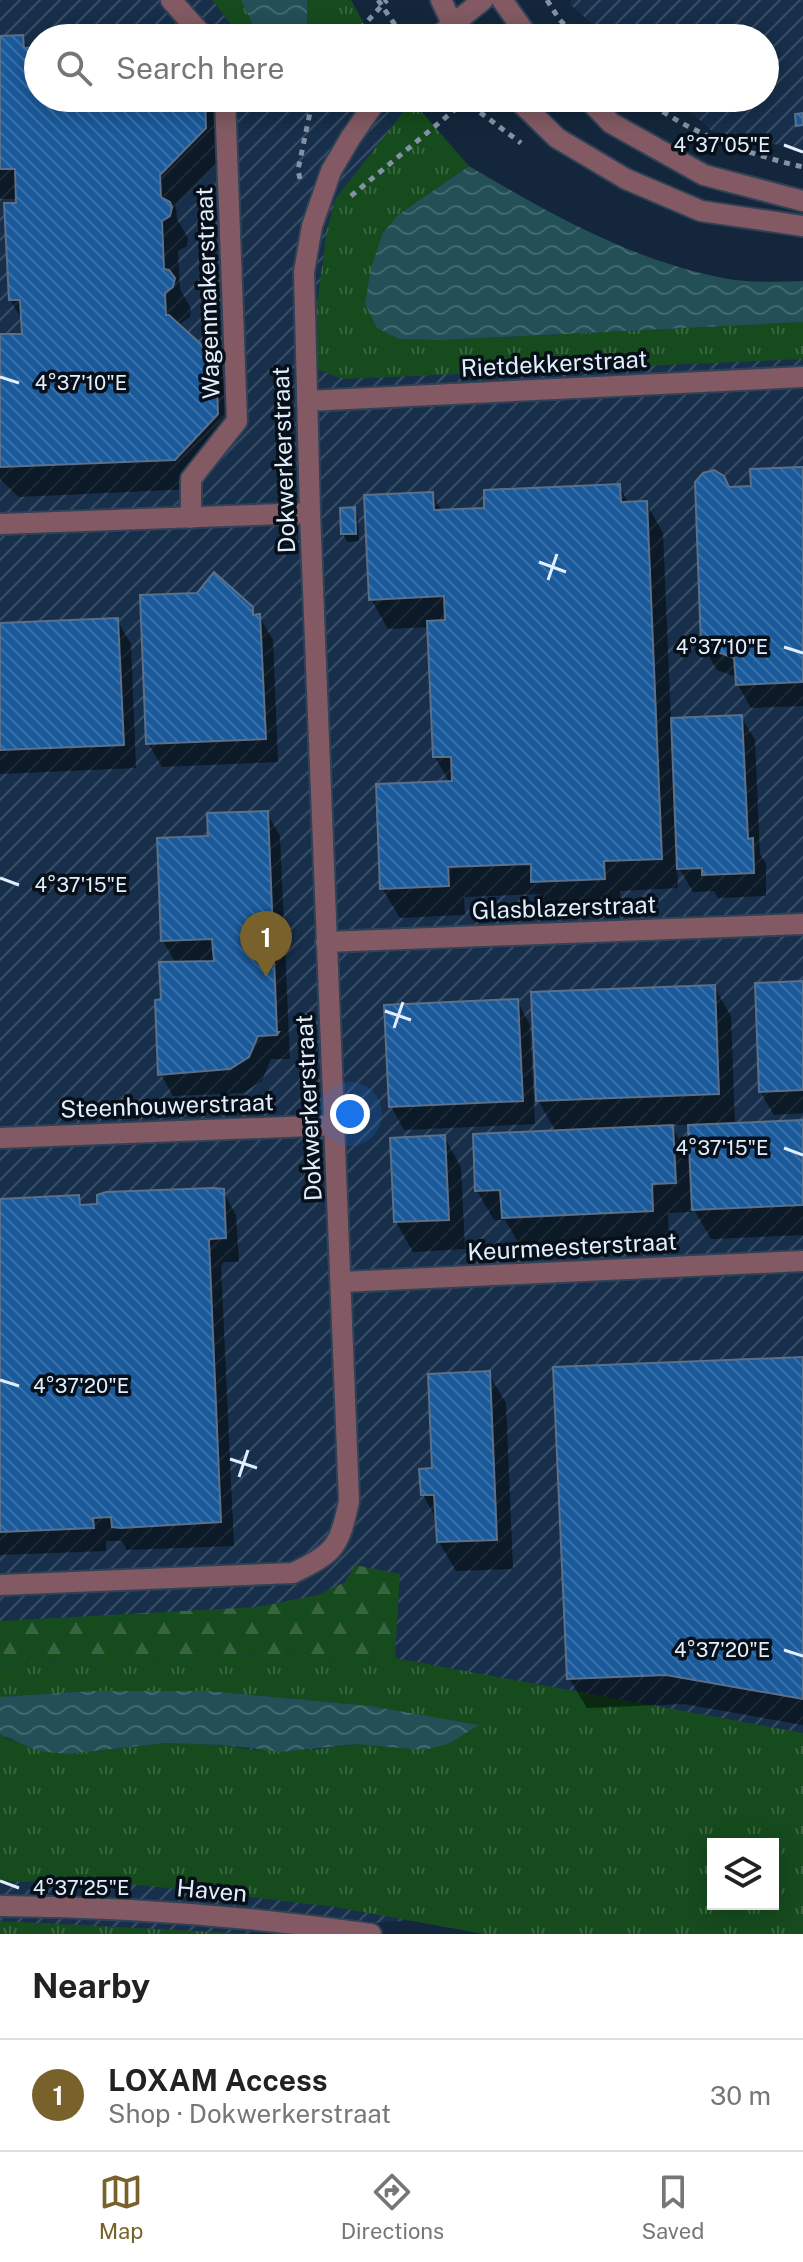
<!DOCTYPE html>
<meta charset="utf-8">
<style>
body{margin:0;font-family:"Public Sans",sans-serif;background:#f2f2f2;color:#222}
.controls{position:absolute;right:24px;bottom:24px;display:grid;overflow:hidden;border-radius:0px;box-shadow:0 4px 20px #0003}
.controls button{width:72px;height:72px;display:grid;place-items:center;padding:0;border:0;border-bottom:2px solid #e0e0e0;background:#fff;color:#222;font:40px sans-serif}
.you{position:absolute;left:350px;top:1114px;width:28px;height:28px;margin:-20px;border:6px solid #fff;border-radius:50%;background:#1a73e8;box-shadow:0 0 0 12px #1a73e833}
.badge{display:grid;place-items:center;width:52px;height:52px;border-radius:50%;background:#78612a;color:#fff;font-size:26px;font-weight:700}
.pin{position:absolute;translate:-50% -66px;filter:drop-shadow(0 2px 4px #0008)}
.pin::after{content:'';position:absolute;top:42px;width:28px;height:24px;background:inherit;clip-path:polygon(0 0,100% 0,50% 100%)}
.list{margin:0;padding:0;list-style:none}
h2{display:flex;justify-content:space-between;align-items:center;height:104px;margin:0;padding:0 32px;font-size:34px}
h2 small{font-size:26px;font-weight:400;color:#767676}
.list li{display:grid;grid-template-columns:52px 1fr auto;gap:24px;align-items:center;box-sizing:border-box;height:112px;padding:0 32px;border-top:2px solid #e0e0e0}
.list b{display:block;font-size:30px;white-space:nowrap}
.list p{margin:0;font-size:26px;white-space:nowrap;color:#767676}
.list em{font-size:26px;font-style:normal;color:#767676}
.icon{flex:none;width:44px;height:44px;fill:none;stroke:currentColor;stroke-width:2;stroke-linecap:round;stroke-linejoin:round}
.map{position:relative;flex:none;width:803px;height:1934px;overflow:hidden}
.search{position:absolute;background:#fff;box-shadow:0 4px 20px #0003;left:24px;right:24px;top:24px;height:88px;display:flex;align-items:center;gap:20px;box-sizing:border-box;padding:0 28px;border-radius:44px;color:#767676;font-size:30px}
.sheet{height:216px;background:#fff}
nav{display:flex;justify-content:space-around;align-items:center;box-sizing:border-box;height:112px;border-top:2px solid #e0e0e0;background:#fff;font-size:22px;color:#767676}
nav a{display:grid;justify-items:center;gap:4px}
nav .on{color:#78612a}
.map>svg:first-child{display:block}
.industrial{fill:url(#industrial-furrows)}
.grass{fill:url(#grass-tufts);fill-rule:evenodd}
.forest{fill:url(#forest-firs)}
.water{fill:url(#water-waves)}
.shadow{fill:#0007;fill-rule:evenodd}
.building{fill:url(#building-back-hatch);stroke:#5a7089;stroke-width:2}
.lines{fill:none;stroke-linecap:round;stroke-linejoin:round}
.minor-casing{stroke:#304256;stroke-width:24}
.path{stroke:#8392a4;stroke-width:5;stroke-dasharray:6 6;stroke-linecap:butt}
.minor{stroke:#835a63;stroke-width:20}
.ticks{fill:none;stroke:#e2eefd;stroke-width:3}
.labels{text-anchor:middle;dominant-baseline:central;stroke-width:7;stroke-linejoin:round;paint-order:stroke}
.street-label{font-size:24px;fill:#e2eefd;stroke:#070f18}
.ticks-label{font-size:20px;text-anchor:middle;fill:#e2eefd;stroke:#070f18;stroke-width:7;stroke-linejoin:round;paint-order:stroke}
</style>
<div class="map">
<svg width="803" height="1934" viewBox="0 0 803 1934">
<defs>
<pattern id="industrial-furrows" width="10" height="10" patternUnits="userSpaceOnUse" patternTransform="scale(2)"><rect width="10" height="10" fill="#172f4a"/><path d="M-1 1l2-2M0 10L10 0M9 11l2-2" fill="none" stroke="#384d65"/></pattern>
<pattern id="grass-tufts" width="24" height="20" patternUnits="userSpaceOnUse" patternTransform="scale(2)"><rect width="24" height="20" fill="#164b1e"/><path d="M3 7l-1-3M5 7V3M7 7l1-3M15 17l-1-3M17 17v-4M19 17l1-3" fill="none" stroke="#386540"/></pattern>
<pattern id="forest-firs" width="22" height="20" patternUnits="userSpaceOnUse" patternTransform="scale(2)"><rect width="22" height="20" fill="#164b1e"/><path d="M5 1l3.5 6h-7zM16 11l3.5 6h-7z" fill="#386540"/></pattern>
<pattern id="water-waves" width="16" height="10" patternUnits="userSpaceOnUse" patternTransform="scale(2)"><rect width="16" height="10" fill="#234f56"/><path d="M0 5q4-4 8 0t8 0" fill="none" stroke="#43696f"/></pattern>
<pattern id="building-back-hatch" width="6" height="6" patternUnits="userSpaceOnUse" patternTransform="scale(2)"><rect width="6" height="6" fill="#1a599a"/><path d="M-1 5l2 2M0 0l6 6M5-1l2 2" fill="none" stroke="#3b71a9"/></pattern>
</defs>
<rect width="100%" height="100%" fill="#13263b"/>
<path class="industrial" d="M0,0H320L348,38H38V98H393L570,333L803,321V1889L773,1844H713V1896L241,1934H0Z
M570,0H803V150L712,131L675,98H765V38H608L572,6Z"/>
<path class="grass" d="M212,0H241L259,38L231,24Z
M307,0H351L372,38H294L307,23Z
M412,101L469,166L398,215L441,340L803,322V359L344,379L316,369L315,320L327,229L336,198Z
M234,1654L395,1658L803,1733V1934H484L335,1907L233,1895L129,1884L0,1881V1734L10,1740L67,1754L165,1743L227,1745L252,1750H312L356,1744L375,1745L478,1726L370,1706L208,1691H92L0,1697V1665ZM713,1844H773V1904H713Z
M0,1921L253,1934H0Z"/>
<path class="forest" d="M355,1565L400,1574L395,1658L234,1654L0,1665V1621L256,1607L318,1595L345,1582Z"/>
<path class="water" d="M241,0H307V23L294,38H259Z
M469,166C548,213 631,260 723,278C749,283 776,282 803,281V322L441,340L399,339L377,328L365,304L371,268L383,233L398,215Z
M92,1691H208L370,1706L479,1725L448,1744L424,1750L356,1744L280,1752L227,1745L165,1743L67,1754L38,1751L0,1734V1697Z"/>
<path class="shadow" d="M0,38H22L29,49H38V98H216L222,159L176,205L177,219L188,238L187,246L178,251L180,289L191,309L190,317L181,323V329L214,359L232,389L234,444L192,489L19,497L0,479V336H24V322L10,300L18,199H0Z
M803,469V706L751,708L738,685L737,677L717,670L703,646L730,489L753,488Z
M619,486L629,504L646,503L663,533L671,720L741,717L755,740L760,854L766,864V896L718,898L714,891L693,892L677,864L678,888L620,891L621,909L550,911L540,894L464,897L465,915L400,918L382,888L450,783L435,757L429,627L388,629L371,599L432,494L442,511L486,510Z
M354,509L358,517L359,541L347,542L343,534Z
M251,609L256,616H259L273,640L278,762L162,767L148,743Z
M117,620L131,644L136,768L0,774V625Z
M267,813L280,836L290,1059H271L262,1081L243,1093L173,1096L160,1073L163,1001L177,965L163,941L210,838Z
M803,983V1113L774,1115L760,1091Z
M714,987L731,1016L735,1125L803,1122V1235L711,1239L692,1206V1212L668,1213L669,1240L521,1247L505,1220H494L477,1191L556,1132L538,1100ZM671,1125H690L691,1160L686,1151Z
M517,1001L530,1025L535,1124L404,1130L391,1106Z
M444,1137L461,1167L465,1249L413,1252L396,1222Z
M223,1191L236,1215L239,1262H224L221,1266L234,1546L127,1550L122,1541H106V1551L0,1555V1201L78,1197L83,1207Z
M803,1359V1725L684,1704L587,1708L569,1678Z
M488,1373L506,1403L513,1569L456,1571L439,1542L437,1520L423,1495Z"/>
<path class="building" d="M157,30L166,38H116V32Z
M23,35L24,48L38,47V98H205L206,128L160,175L161,197L170,202L172,207L170,216L162,221L164,269L169,270L175,278L173,287L165,293L166,315H169L216,358L218,414L175,460L0,467V334H22L20,300H9L4,203H16L15,169H0V36Z
M803,113V125L796,126L795,114Z
M803,467V682L736,685L734,658L701,646L695,482L703,473L714,470L724,476L729,487L751,486L750,469Z
M620,484L621,502L647,501L662,859L604,861L605,879L531,882V864L448,867L449,886L380,889L376,784L452,781L451,757H433L427,621L445,620L444,596L369,600L364,495L433,492L434,510L484,508V490Z
M355,507L356,534H341L340,508Z
M214,572L253,607V615L260,614L266,739L146,744L140,595L197,593Z
M118,618L124,745L0,750V623Z
M742,715L748,839L753,838L754,873L702,875V868L677,869L671,718Z
M268,811L277,1032H279L277,1035L258,1036L249,1057L230,1069L158,1075L155,1000L161,999L159,962L214,961L212,939L161,941L157,838L208,836L207,813Z
M803,981V1090L759,1092L755,983Z
M715,985L719,1094L536,1101L531,992Z
M518,999L523,1101L389,1107L384,1005Z
M803,1120V1205L692,1210L688,1125Z
M673,1125L676,1183L652,1184L653,1211L502,1218L500,1190L475,1191L473,1134Z
M445,1135L449,1220L394,1222L390,1138Z
M213,1188L224,1189L226,1238L210,1239L209,1241L221,1522L121,1528L112,1527L111,1517L93,1518L94,1528L0,1532V1199L79,1195L80,1205L97,1204V1195L106,1192Z
M803,1357V1699L666,1675L567,1679L553,1367Z
M490,1371L497,1540L437,1542L434,1495H421L419,1469L432,1468L428,1374Z"/>
<g class="lines">
<g class="minor-casing">
<path id="minor" d="M171,0L205,38
M441,0L452,23L464,38
M502,0L529,38
M436,38L483,0
M516,98L557,138L626,179L701,211L803,226
M587,98L611,123L704,175L803,201
M307,401L803,377
M191,518V479L237,421L225,98
M0,524L310,513
M326,942L803,924
M0,1138L335,1125
M342,1282L803,1261
M0,1585L293,1573C336,1552 339,1547 349,1501L310,513L304,272L312,226L331,171L351,137L378,98
M0,1906C124,1907 248,1916 371,1934"/>
</g>
<path class="path" d="M378,0L404,38
M547,0L559,19L577,38
M352,38L387,0
M461,98L521,143
M643,98C689,133 747,154 803,167
M300,179L298,170L313,98
M351,196L469,98"/>
<use href="#minor" class="minor"/>
</g>
<path class="ticks" d="M784,145L803,152M0,377L19,383M539,562L566,572M548,580L557,554M784,647L803,653M0,878L19,885M385,1011L411,1020M394,1028L403,1002M784,1148L803,1155M0,1380L19,1386M230,1459L257,1468M239,1477L248,1450M784,1650L803,1656M0,1881L19,1888"/>
<g class="labels">
<g class="street-label">
<text transform="translate(207 293) rotate(-92)">Wagenmakerstraat</text>
<text transform="translate(554 363) rotate(-3)">Rietdekkerstraat</text>
<text transform="translate(283 460) rotate(-92)">Dokwerkerstraat</text>
<text transform="translate(564 907) rotate(-2)">Glasblazerstraat</text>
<text transform="translate(167 1105) rotate(-2)">Steenhouwerstraat</text>
<text transform="translate(308 1108) rotate(-93)">Dokwerkerstraat</text>
<text transform="translate(572 1246) rotate(-3)">Keurmeesterstraat</text>
<text transform="translate(212 1890) rotate(5)">Haven</text>
</g>
</g>
<g class="ticks-label">
<text x="722" y="152">4°37'05"E</text>
<text x="81" y="390">4°37'10"E</text>
<text x="722" y="654">4°37'10"E</text>
<text x="81" y="892">4°37'15"E</text>
<text x="722" y="1155">4°37'15"E</text>
<text x="81" y="1393">4°37'20"E</text>
<text x="722" y="1657">4°37'20"E</text>
<text x="81" y="1895">4°37'25"E</text>
</g>
</svg>
<div class="controls">
<button><svg class="icon" aria-label="layers" viewBox="0 0 24 24"><path d="M12 4l9 5-9 5-9-5zM3 14l9 5 9-5"/></svg></button>
</div>
<div class="you"></div>
<div class="pin badge" style="left:266px;top:977px">1</div>
<div class="search"><svg class="icon" aria-label="search" viewBox="0 0 24 24"><circle cx="10" cy="10" r="6"/><path d="M15 15l6 6"/></svg>Search here</div>
</div>
<section class="sheet">
<h2>Nearby<small></small></h2>
<ul class="list">
<li><span class="badge">1</span><div><b>LOXAM Access</b><p>Shop · Dokwerkerstraat</p></div><em>30 m</em></li>
</ul>
</section>
<nav>
<a class="on"><svg class="icon" aria-label="map" viewBox="0 0 24 24"><path d="M3 6l6-2 6 2 6-2v14l-6 2-6-2-6 2zM9 4v14M15 6v14"/></svg>Map</a>
<a><svg class="icon" aria-label="directions" viewBox="0 0 24 24"><path d="M12 3l9 9-9 9-9-9zM9 14v-3h6M13 9l2 2-2 2"/></svg>Directions</a>
<a><svg class="icon" aria-label="saved" viewBox="0 0 24 24"><path d="M7 4h10v16l-5-4-5 4z"/></svg>Saved</a>
</nav>
